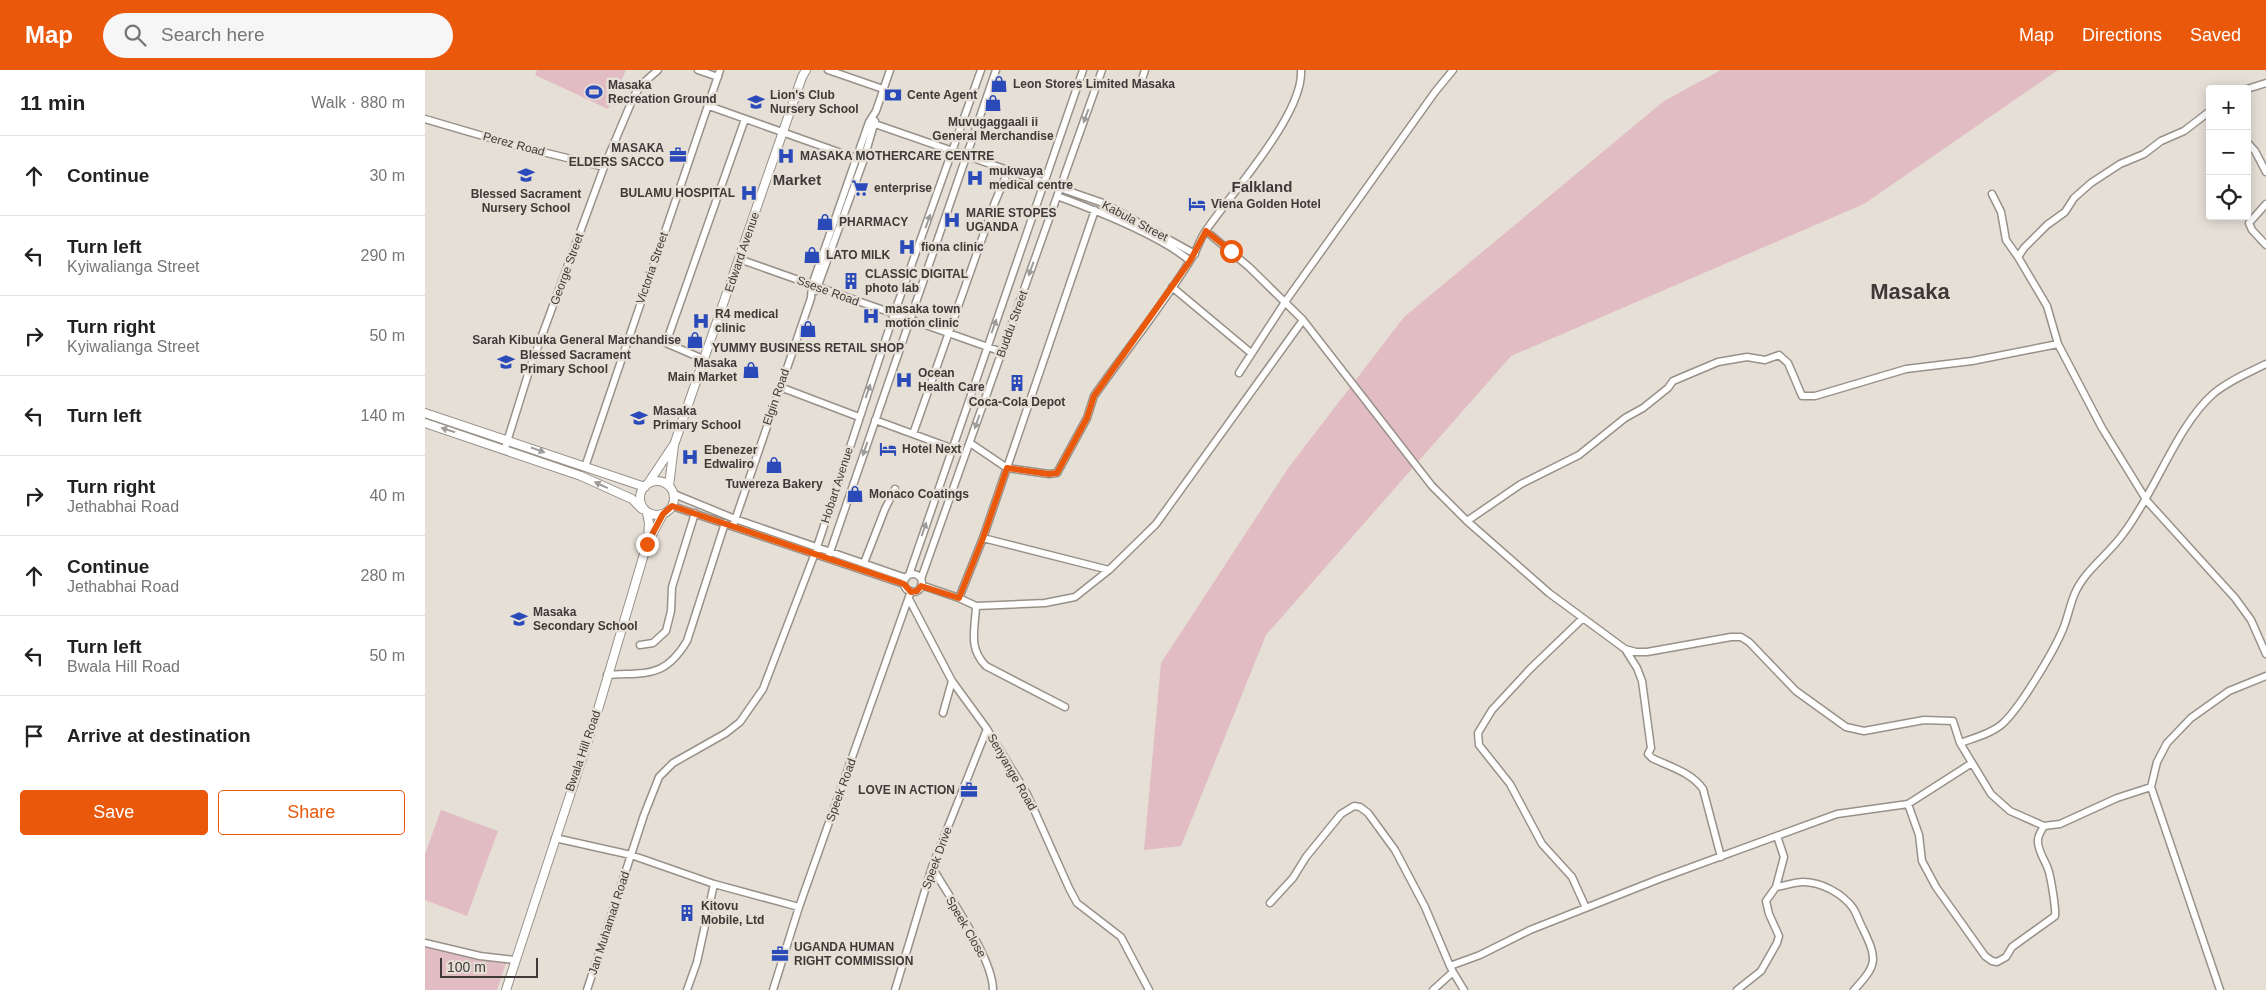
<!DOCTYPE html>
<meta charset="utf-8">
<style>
body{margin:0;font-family:Arial,sans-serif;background:#f6f6f6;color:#222}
.controls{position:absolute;right:15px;top:15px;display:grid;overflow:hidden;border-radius:5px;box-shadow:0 2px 12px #0003}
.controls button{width:45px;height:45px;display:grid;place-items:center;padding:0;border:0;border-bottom:1px solid #e0e0e0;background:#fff;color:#222;font:25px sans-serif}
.scale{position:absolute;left:15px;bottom:12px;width:98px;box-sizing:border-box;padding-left:5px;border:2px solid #3d3a37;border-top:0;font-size:14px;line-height:18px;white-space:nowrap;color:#3d3a37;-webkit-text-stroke:4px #e6dfd6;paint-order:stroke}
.stop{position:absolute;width:15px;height:15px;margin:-11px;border:4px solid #ea580c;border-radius:50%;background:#fff}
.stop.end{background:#ea580c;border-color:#fff;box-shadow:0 1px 5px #0008}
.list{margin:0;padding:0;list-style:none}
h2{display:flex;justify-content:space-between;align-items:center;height:65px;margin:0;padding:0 20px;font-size:21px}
h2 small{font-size:16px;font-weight:400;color:#767676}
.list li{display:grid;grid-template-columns:32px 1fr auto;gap:15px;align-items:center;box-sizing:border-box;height:80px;padding:0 20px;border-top:1px solid #e0e0e0}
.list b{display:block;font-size:19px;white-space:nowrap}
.list p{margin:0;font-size:16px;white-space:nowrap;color:#767676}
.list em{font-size:16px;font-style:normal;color:#767676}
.actions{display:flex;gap:10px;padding:15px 20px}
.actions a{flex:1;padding:11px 0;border:1px solid #ea580c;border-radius:5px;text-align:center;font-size:18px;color:#ea580c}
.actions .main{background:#ea580c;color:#fff}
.icon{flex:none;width:28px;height:28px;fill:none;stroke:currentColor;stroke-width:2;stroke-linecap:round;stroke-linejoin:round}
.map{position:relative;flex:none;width:1841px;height:920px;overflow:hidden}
header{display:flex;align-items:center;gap:30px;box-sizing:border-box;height:70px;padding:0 25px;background:#ea580c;color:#fff}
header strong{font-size:24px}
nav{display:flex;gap:28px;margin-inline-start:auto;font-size:18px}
.search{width:350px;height:45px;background:#f6f6f6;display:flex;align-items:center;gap:12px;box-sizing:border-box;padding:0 18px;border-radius:28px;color:#767676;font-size:19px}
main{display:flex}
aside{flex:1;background:#fff}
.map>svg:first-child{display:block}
.green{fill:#e1bdc3}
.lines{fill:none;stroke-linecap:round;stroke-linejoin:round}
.minor-casing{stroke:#989189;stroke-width:9}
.tertiary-casing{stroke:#989189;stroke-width:10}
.minor{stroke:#fff;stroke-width:6}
.tertiary{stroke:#fff;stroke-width:8}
.oneway{fill:#9e9c9b}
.route{stroke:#ea580c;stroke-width:6}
.labels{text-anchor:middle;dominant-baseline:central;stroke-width:5;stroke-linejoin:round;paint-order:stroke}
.poi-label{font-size:12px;font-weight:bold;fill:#3d3a37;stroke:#e6dfd6;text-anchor:start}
.street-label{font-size:12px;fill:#3d3a37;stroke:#e6dfd6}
.quarter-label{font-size:15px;font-weight:bold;fill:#3d3a37;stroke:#e6dfd6}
.town-label{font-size:22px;font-weight:bold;fill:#3d3a37;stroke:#e6dfd6}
</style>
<header>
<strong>Map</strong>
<div class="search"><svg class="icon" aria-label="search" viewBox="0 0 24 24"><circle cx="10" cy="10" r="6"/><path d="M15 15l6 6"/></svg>Search here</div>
<nav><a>Map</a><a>Directions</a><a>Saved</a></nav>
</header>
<main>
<aside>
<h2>11 min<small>Walk · 880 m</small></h2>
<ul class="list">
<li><svg class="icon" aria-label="ahead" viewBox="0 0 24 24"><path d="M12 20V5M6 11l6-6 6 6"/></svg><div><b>Continue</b></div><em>30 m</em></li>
<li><svg class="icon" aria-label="left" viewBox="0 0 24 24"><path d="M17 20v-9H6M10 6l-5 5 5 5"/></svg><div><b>Turn left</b><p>Kyiwalianga Street</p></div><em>290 m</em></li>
<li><svg class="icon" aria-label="right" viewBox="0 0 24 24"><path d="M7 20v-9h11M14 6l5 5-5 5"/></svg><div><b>Turn right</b><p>Kyiwalianga Street</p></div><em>50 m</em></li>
<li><svg class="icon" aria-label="left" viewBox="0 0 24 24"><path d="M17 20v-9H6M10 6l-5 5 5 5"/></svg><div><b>Turn left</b></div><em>140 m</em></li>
<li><svg class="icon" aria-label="right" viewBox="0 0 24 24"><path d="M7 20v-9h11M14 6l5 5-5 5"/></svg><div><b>Turn right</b><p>Jethabhai Road</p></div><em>40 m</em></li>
<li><svg class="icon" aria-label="ahead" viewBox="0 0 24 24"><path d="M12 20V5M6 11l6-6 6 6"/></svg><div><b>Continue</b><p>Jethabhai Road</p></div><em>280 m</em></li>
<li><svg class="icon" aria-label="left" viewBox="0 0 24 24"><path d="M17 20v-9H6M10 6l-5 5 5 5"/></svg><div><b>Turn left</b><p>Bwala Hill Road</p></div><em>50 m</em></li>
<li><svg class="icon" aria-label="arrive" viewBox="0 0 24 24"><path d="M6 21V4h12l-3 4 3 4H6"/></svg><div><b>Arrive at destination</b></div></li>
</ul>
<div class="actions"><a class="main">Save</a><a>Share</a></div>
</aside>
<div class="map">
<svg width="1841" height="920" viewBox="0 0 1841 920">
<rect width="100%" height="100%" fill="#e6dfd6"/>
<path class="green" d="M112,0H201L183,39L110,5Z
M1296,0H1633L1439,134L1086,286L841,565L756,776L719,780L736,593L864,397L979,247L1239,31Z
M16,740L73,761L42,846L0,830V784Z
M0,870L82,890L72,920H0Z"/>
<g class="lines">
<g class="minor-casing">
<path id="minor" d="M273,0L293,7
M403,0L458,19
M716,12L720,0
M1822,19L1841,13
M284,36L433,89
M1785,41L1759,61L1736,71L1719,84L1695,94L1666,113L1649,128L1640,142L1622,155L1599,178L1593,187L1622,236L1633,274L1677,358L1722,431L1810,528L1826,550L1841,584
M0,49L89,75L179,97
M444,52L678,133L770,184
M1822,72L1830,81L1841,102
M1567,124L1576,142L1581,170L1593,187
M632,126C670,140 735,165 765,191
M1841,134L1824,153L1827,160L1841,175
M781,161L824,197L878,250L1007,416L1042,451L1124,523L1200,579L1211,582H1222L1306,567H1316L1324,572L1371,621L1421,657L1439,661L1499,650L1528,651L1535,673
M314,189L577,282
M747,217L826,283
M391,221L438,92L450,51
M278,289L241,273L320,49
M814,303L860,232L1010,22L1028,0
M355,317L434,347
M450,350L526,378
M488,364L570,132L584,99
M545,373L582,398L624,404L632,403L662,348L669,326C702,279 739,234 768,186C773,178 775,169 780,162C806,123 879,44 876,0
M81,375L105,298L179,97L209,26L217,14L233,0
M160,397L295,0
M249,424L310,449L481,508
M247,436L479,514
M1042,451L1096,414L1154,385L1200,348L1218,338L1243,318L1248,311L1293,292L1322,287L1340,290L1354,285L1363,293L1377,326H1390L1481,299L1547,291L1633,274
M308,456L386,228L387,215L444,52L451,41L465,0
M558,468L684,500
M403,488L571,0
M439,493L460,439L470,419
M479 513a9 9 0 1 1 18 0a9 9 0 1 1-18 0Z
M484,505L658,0
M496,509L677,0
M496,515L534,528L551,536L620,533L650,527L684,500L731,454L878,250
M534,528L558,468L670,140
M484,529L527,611L562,659L602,724L644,818L652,833L696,867L724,920
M551,536C550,560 543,578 561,596L640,637
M1158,548L1105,599L1067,640L1053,663L1054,675L1085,714L1117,774L1147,807L1161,838
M215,575L228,573L241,561L246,541L247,517L270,443
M1200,579L1212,598L1217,611L1226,678L1223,684L1227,688C1245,697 1266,702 1278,719L1296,787
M182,605C222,602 239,609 262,571L300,453
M518,643L527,611
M1726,717L1692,728L1635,754L1619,756L1585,741L1566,724L1535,673C1549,668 1565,664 1576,655C1594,640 1629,581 1638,559C1643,547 1645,534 1650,523C1660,500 1684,484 1698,464C1730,423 1751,357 1788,324C1803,311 1823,303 1841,294
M1483,734L1494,765L1497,791L1511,817L1560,886L1567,891L1572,892L1581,887L1587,877L1630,846C1631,839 1626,807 1623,799C1620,790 1612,780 1613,770C1613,765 1617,760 1619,756
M130,768L206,785L289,814L374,837
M507,797C524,827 568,888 568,920
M1351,817C1359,816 1369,812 1378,812C1396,812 1417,823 1428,838C1432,844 1434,852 1438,859C1453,890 1452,895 1429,920
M845,833L868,808L881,787L916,744L929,736L935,737L943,743L970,780L1000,837L1025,896
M0,873L55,886L90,890
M1028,902L1039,920
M162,920L219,745L234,707L248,693L301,663L315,652L338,619L390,483L469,244L556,0
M262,920L272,892L289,814
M348,920L374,837L486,521
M470,920L507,797L562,659
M1008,920L1028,902L1025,896L1055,885L1105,860L1234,809L1412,744L1483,734L1547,693
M1312,920L1336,901L1352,873L1354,866L1344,844L1341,831L1351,817L1359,787L1352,766
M1795,920L1726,717L1732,692L1742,673L1766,648L1804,621L1841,606"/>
</g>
<g class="tertiary-casing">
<path id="tertiary" d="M0,343L220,417
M0,353L156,406L207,429L217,439
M215 428a17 17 0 1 1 34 0a17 17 0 1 1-34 0Z
M224,412L248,376
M244,416L249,375L377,7L381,0
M222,443L224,453L223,469
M81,920L172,643L222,474L238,444"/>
</g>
<use href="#minor" class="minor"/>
<use href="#tertiary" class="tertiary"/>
</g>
<defs><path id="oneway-solid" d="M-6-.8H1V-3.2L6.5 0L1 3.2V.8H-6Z" transform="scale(1.25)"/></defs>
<g class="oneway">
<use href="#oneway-solid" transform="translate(661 46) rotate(110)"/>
<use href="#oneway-solid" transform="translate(503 151) rotate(-70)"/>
<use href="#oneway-solid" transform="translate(606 199) rotate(110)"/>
<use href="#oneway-solid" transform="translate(569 256) rotate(-70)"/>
<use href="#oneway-solid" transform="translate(443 321) rotate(-71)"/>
<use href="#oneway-solid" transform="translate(552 352) rotate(110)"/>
<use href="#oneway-solid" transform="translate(23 360) rotate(-163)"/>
<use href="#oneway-solid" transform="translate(440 379) rotate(109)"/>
<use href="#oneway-solid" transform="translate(113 380) rotate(19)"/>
<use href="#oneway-solid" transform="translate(176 415) rotate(-155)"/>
<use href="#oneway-solid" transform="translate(499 459) rotate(-71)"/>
</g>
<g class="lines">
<path class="route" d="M222,474L238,444L247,436L479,514L486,522L492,521L496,516L534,528L558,468L582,398L624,404L632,403L662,348L669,326L765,191L781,161L806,181"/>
</g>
<defs>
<g id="shop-bare" transform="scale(1.35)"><path d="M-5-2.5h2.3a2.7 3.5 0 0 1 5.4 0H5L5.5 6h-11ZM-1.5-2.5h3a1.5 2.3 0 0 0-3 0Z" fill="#2a4aba" stroke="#e6dfd6" stroke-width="2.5" paint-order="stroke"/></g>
<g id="stadium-bare" transform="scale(1.35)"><path d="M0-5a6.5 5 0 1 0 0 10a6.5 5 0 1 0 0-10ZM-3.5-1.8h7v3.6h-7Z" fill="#2a4aba" stroke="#e6dfd6" stroke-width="2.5" paint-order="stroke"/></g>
<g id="bank-bare" transform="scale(1.35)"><path d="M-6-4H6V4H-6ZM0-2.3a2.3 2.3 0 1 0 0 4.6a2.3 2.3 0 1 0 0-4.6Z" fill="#2a4aba" stroke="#e6dfd6" stroke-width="2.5" paint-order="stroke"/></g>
<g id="school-bare" transform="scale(1.35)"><path d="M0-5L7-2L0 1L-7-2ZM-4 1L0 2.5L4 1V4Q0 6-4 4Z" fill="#2a4aba" stroke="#e6dfd6" stroke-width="2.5" paint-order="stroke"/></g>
<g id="office-bare" transform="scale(1.35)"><path d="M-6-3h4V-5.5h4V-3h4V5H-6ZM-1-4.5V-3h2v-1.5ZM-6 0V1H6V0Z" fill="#2a4aba" stroke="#e6dfd6" stroke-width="2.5" paint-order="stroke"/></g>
<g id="hospital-bare" transform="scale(1.35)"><path d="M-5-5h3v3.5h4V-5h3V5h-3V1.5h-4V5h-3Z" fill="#2a4aba" stroke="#e6dfd6" stroke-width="2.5" paint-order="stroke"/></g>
<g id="supermarket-bare" transform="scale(1.35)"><path d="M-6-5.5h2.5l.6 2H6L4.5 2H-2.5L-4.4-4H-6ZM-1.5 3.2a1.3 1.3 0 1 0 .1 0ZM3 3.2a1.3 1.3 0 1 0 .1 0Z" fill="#2a4aba" stroke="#e6dfd6" stroke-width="2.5" paint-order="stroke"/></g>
<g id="hotel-bare" transform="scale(1.35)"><path d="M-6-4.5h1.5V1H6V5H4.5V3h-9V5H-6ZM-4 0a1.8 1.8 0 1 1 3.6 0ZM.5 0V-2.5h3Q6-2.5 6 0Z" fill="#2a4aba" stroke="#e6dfd6" stroke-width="2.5" paint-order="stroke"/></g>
<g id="building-bare" transform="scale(1.35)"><path d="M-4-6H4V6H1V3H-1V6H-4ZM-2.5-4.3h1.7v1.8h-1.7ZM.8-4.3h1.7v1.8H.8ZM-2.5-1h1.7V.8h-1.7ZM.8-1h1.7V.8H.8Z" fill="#2a4aba" stroke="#e6dfd6" stroke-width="2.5" paint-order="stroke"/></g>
</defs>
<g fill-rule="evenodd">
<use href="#shop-bare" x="574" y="14"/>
<use href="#stadium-bare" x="169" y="22"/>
<use href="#bank-bare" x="468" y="25"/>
<use href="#school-bare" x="331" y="32"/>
<use href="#shop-bare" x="568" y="33"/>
<use href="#office-bare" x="253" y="85"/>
<use href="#hospital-bare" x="361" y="86"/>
<use href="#school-bare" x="101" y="105"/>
<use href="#hospital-bare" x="550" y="108"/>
<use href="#supermarket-bare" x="435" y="118"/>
<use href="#hospital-bare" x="324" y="123"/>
<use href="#hotel-bare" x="772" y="134"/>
<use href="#hospital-bare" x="527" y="150"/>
<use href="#shop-bare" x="400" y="152"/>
<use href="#hospital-bare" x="482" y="177"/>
<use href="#shop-bare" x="387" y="185"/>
<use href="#building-bare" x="426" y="211"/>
<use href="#hospital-bare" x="446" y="246"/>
<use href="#hospital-bare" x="276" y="251"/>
<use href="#shop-bare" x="383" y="259"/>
<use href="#shop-bare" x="270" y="270"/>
<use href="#school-bare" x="81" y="292"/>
<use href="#shop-bare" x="326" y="300"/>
<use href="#hospital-bare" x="479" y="310"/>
<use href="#building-bare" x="592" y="313"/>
<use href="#school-bare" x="214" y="348"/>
<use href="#hotel-bare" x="463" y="379"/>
<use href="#hospital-bare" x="265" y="387"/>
<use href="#shop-bare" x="349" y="395"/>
<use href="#shop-bare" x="430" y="424"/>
<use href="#school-bare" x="94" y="549"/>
<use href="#office-bare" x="544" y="720"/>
<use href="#building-bare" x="262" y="843"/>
<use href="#office-bare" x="355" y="884"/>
</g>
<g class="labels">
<g class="poi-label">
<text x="588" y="14">Leon Stores Limited Masaka</text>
<text x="183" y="15">Masaka<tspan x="183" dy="14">Recreation Ground</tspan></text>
<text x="345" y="25">Lion's Club<tspan x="345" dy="14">Nursery School</tspan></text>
<text x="482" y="25">Cente Agent</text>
<text x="568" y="52" text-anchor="middle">Muvugaggaali ii<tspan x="568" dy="14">General Merchandise</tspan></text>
<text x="239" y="78" text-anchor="end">MASAKA<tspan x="239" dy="14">ELDERS SACCO</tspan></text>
<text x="375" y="86">MASAKA MOTHERCARE CENTRE</text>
<text x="564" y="101">mukwaya<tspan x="564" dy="14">medical centre</tspan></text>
<text x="449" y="118">enterprise</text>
<text x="310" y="123" text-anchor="end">BULAMU HOSPITAL</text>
<text x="101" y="124" text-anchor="middle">Blessed Sacrament<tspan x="101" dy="14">Nursery School</tspan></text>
<text x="786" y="134">Viena Golden Hotel</text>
<text x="541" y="143">MARIE STOPES<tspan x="541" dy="14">UGANDA</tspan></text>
<text x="414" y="152">PHARMACY</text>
<text x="496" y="177">fiona clinic</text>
<text x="401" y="185">LATO MILK</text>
<text x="440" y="204">CLASSIC DIGITAL<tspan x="440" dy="14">photo lab</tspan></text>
<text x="460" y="239">masaka town<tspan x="460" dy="14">motion clinic</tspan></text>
<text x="290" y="244">R4 medical<tspan x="290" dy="14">clinic</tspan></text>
<text x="256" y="270" text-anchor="end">Sarah Kibuuka General Marchandise</text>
<text x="383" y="278" text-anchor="middle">YUMMY BUSINESS RETAIL SHOP</text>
<text x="95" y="285">Blessed Sacrament<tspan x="95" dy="14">Primary School</tspan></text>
<text x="312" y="293" text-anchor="end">Masaka<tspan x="312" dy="14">Main Market</tspan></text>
<text x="493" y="303">Ocean<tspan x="493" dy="14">Health Care</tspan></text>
<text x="592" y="332" text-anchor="middle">Coca-Cola Depot</text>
<text x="228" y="341">Masaka<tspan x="228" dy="14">Primary School</tspan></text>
<text x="477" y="379">Hotel Next</text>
<text x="279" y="380">Ebenezer<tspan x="279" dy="14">Edwaliro</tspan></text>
<text x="349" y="414" text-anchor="middle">Tuwereza Bakery</text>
<text x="444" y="424">Monaco Coatings</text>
<text x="108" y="542">Masaka<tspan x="108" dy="14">Secondary School</tspan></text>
<text x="530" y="720" text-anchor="end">LOVE IN ACTION</text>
<text x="276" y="836">Kitovu<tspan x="276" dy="14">Mobile, Ltd</tspan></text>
<text x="369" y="877">UGANDA HUMAN<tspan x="369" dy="14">RIGHT COMMISSION</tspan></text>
</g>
<g class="street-label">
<text transform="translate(89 74) rotate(15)">Perez Road</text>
<text transform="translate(710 151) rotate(28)">Kabula Street</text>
<text transform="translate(317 182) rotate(-71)">Edward Avenue</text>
<text transform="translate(227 198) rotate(-71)">Victoria Street</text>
<text transform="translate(142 199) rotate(-70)">George Street</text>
<text transform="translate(403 221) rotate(20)">Ssese Road</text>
<text transform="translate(587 254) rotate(-70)">Buddu Street</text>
<text transform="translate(351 327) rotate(-71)">Elgin Road</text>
<text transform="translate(412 415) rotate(-72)">Hobart Avenue</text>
<text transform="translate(158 681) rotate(-71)">Bwala Hill Road</text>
<text transform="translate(587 702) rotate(60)">Senyange Road</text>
<text transform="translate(416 720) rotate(-70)">Speek Road</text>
<text transform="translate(512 788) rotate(-70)">Speek Drive</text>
<text transform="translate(184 853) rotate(-72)">Jan Muhamad Road</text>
<text transform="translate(541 857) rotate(60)">Speek Close</text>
</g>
<g class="quarter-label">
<text x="372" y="109">Market</text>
<text x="837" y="116">Falkland</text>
</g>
<g class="town-label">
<text x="1485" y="221">Masaka</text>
</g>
</g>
</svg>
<div class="controls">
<button>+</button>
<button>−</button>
<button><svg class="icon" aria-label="locate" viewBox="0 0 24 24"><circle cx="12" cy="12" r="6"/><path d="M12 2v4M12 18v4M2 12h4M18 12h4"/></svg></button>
</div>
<div class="scale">100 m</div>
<div class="stop" style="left:806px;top:181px"></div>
<div class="stop end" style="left:222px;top:474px"></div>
</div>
</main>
